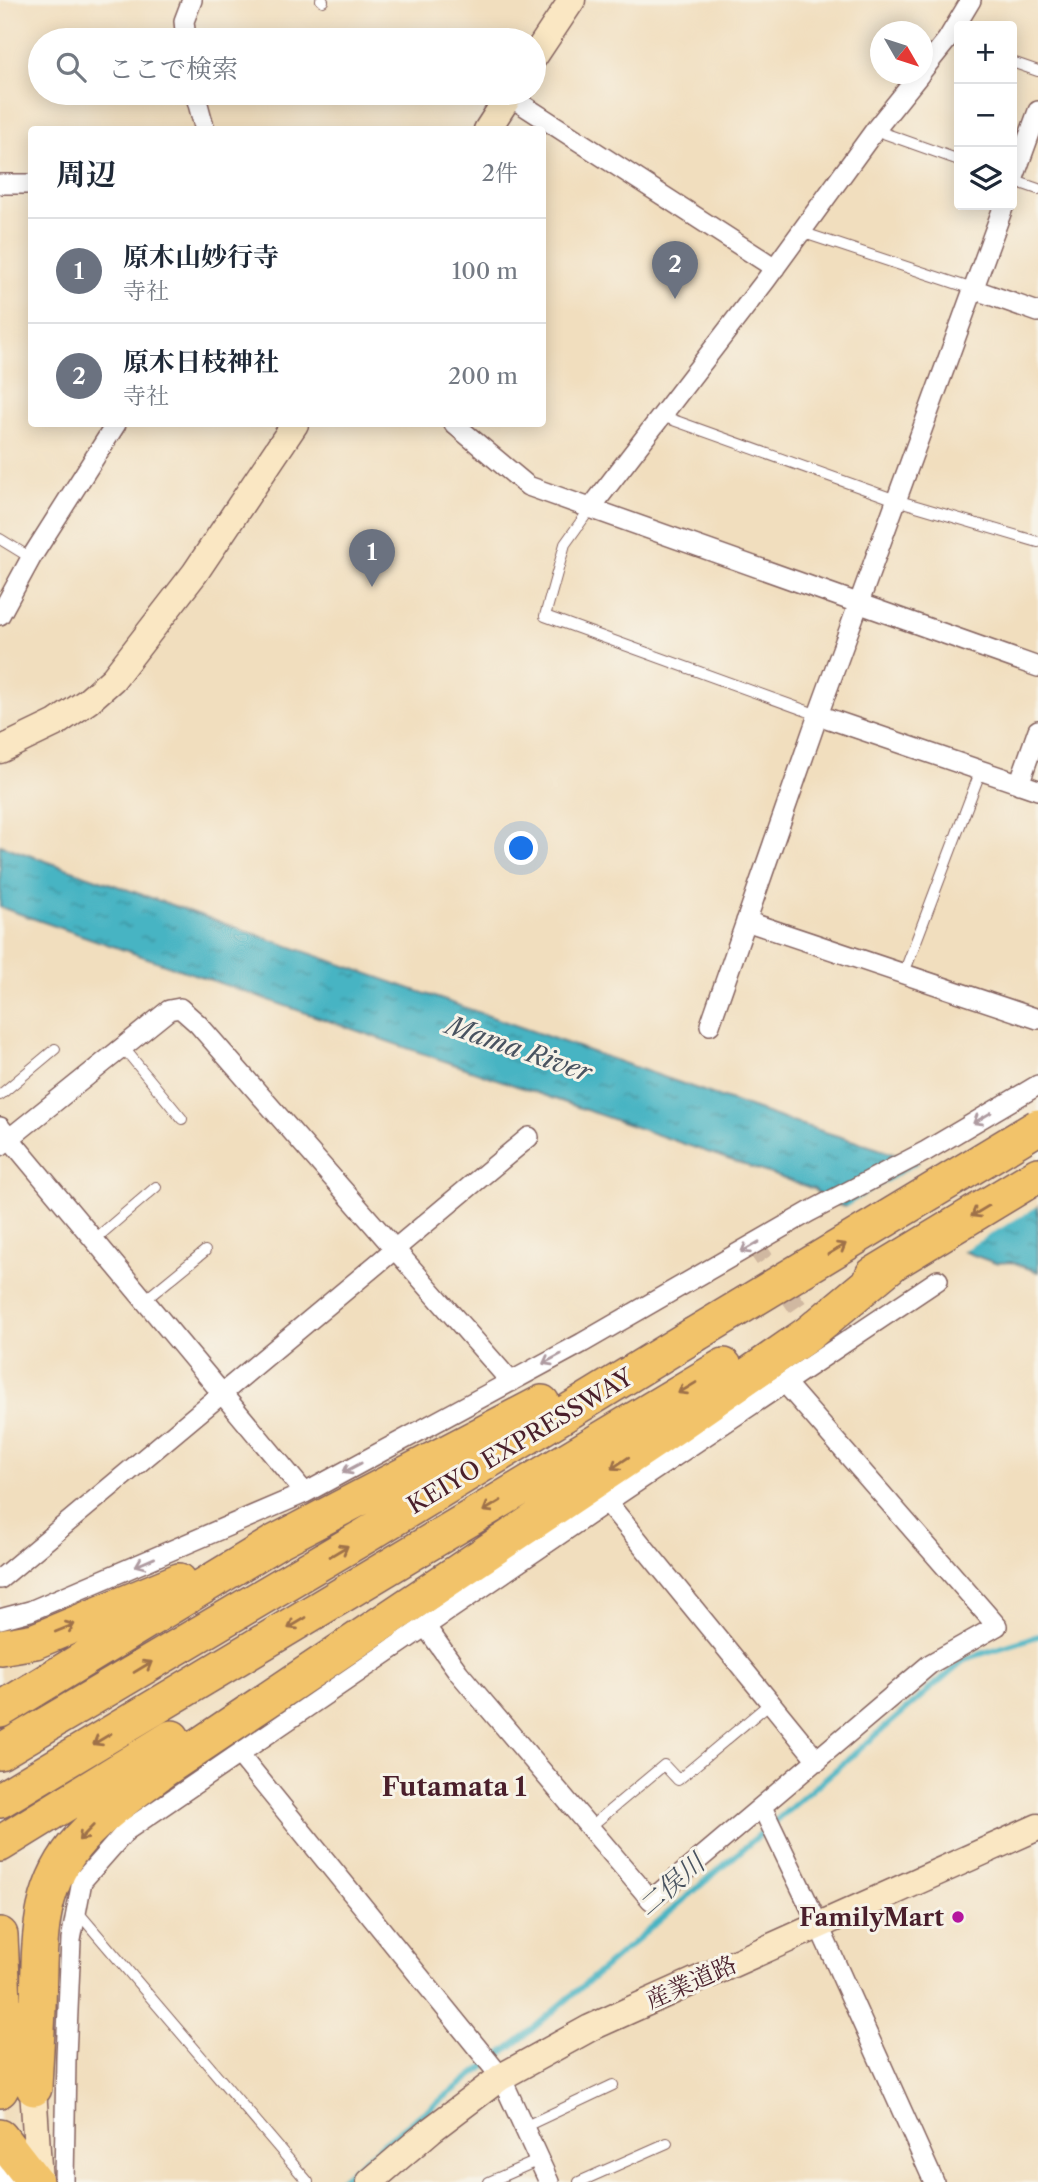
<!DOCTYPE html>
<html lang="ja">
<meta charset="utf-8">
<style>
body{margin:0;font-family:"Libre Caslon Text","Noto Serif JP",serif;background:#f6f6f7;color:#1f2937}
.controls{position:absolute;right:21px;top:21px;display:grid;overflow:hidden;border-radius:7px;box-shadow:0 4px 18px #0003}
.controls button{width:63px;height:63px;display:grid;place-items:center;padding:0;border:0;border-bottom:2px solid #e0e1e3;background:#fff;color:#1f2937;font:35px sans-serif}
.compass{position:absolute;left:870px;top:21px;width:63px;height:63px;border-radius:50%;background:#fff;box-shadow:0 4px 18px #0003;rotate:129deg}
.you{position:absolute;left:522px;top:849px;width:24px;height:24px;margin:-18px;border:5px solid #fff;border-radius:50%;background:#1a73e8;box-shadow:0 0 0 10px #1a73e833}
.badge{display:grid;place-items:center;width:46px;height:46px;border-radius:50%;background:#b5179e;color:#fff;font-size:23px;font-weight:700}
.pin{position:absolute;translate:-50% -58px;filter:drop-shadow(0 2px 4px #0008)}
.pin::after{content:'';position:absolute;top:37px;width:24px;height:21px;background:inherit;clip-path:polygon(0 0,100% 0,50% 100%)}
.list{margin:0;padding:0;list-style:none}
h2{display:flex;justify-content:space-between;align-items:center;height:91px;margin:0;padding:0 28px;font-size:30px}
h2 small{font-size:23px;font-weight:400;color:#747a83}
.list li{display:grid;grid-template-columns:46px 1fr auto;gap:21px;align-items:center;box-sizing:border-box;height:105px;padding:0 28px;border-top:2px solid #e0e1e3}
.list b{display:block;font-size:26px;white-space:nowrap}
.list p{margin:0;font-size:23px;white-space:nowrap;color:#747a83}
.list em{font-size:23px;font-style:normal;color:#747a83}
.icon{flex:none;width:38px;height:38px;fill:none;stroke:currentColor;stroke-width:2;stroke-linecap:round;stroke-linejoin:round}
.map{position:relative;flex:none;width:1038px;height:2182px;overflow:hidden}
.search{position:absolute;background:#fff;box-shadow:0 4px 18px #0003;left:28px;top:28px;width:518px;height:77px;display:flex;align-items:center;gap:18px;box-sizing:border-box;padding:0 24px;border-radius:38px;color:#747a83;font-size:26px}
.panel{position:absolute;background:#fff;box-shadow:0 4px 18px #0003;left:28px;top:126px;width:518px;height:301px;border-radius:7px}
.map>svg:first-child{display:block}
.water{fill:url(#water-ripples);stroke:#486a77;stroke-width:2}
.pier{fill:#f1debe}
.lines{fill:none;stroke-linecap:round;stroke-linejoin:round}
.stream{stroke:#47b4c3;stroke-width:6}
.minor-tunnel{stroke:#d0b8a1;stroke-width:19;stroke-dasharray:19 10;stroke-linecap:butt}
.service-casing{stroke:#84625e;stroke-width:12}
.minor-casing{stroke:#84625e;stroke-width:22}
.secondary-casing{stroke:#84625e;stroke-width:29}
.motorway-casing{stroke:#84625e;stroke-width:38}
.service{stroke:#fff;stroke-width:10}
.minor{stroke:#fff;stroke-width:19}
.secondary{stroke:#fae7c3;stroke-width:26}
.motorway{stroke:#f2c36a;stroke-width:35}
.motorway-bridge-casing{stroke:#84625e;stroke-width:38;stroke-linecap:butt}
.motorway-bridge{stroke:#f2c36a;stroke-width:35}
.oneway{stroke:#ae9aa0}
.oneway2{stroke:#9e714a}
.poi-dot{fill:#b5179e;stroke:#f7f3e8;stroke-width:2.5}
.labels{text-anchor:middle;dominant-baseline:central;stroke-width:6;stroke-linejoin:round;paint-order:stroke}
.street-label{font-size:24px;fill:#4a1f2b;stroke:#f7f3e8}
.poi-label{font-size:24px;font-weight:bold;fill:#4a1f2b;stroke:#f7f3e8;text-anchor:end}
.water-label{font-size:26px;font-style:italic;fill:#495360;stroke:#f7f3e8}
.neighbourhood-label{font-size:26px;font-weight:bold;fill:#4a1f2b;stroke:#f7f3e8}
</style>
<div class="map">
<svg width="1038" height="2182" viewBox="0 0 1038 2182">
<defs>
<pattern id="water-ripples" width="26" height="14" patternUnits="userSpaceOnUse" patternTransform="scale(1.75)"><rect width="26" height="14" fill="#47b4c3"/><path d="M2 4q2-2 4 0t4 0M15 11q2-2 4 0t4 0" fill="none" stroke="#3d929f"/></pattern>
</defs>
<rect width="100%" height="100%" fill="#f7f3e8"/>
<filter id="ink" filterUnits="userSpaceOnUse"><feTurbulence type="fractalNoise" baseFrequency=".0143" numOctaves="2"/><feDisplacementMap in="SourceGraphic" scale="14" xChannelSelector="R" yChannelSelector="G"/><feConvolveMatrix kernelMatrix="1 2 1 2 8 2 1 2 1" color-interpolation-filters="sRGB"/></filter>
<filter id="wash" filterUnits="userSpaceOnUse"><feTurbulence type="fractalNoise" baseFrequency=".00686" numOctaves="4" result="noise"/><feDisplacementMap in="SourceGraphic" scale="28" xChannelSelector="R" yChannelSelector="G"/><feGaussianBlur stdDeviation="1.57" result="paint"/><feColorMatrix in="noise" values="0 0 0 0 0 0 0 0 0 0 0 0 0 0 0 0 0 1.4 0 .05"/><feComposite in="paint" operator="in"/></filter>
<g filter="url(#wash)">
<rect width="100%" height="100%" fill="#f1debe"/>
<path class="water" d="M0,845L789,1121L870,1146L1038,1205V1272L1011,1262L995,1263L823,1199L814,1189L0,907Z"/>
<path class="pier" d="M922,1161L1038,1201V1206L959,1253L841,1210Z"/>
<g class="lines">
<path class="stream" d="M338,2182L384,2143L522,2038L965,1659L1038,1636"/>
</g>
</g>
<g filter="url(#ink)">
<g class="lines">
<path class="minor-tunnel" d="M754,1244L829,1353"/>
<g class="service-casing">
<path id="service" d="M321,0L323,1
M1012,62L1038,71
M875,130L959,160
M1012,180L1038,189
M801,232L973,289
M662,416L896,500L1038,542
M590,509L565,544L545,616L818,715
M0,539L31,558
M904,973L981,770
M123,1047L182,1119
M0,1095L55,1049
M94,1240L156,1187
M145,1300L205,1251
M590,1827L664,1765L678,1780L770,1703
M77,1911L308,2182
M524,2127L613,2085
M489,2182L539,2160
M579,2182L667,2143"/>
</g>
<g class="minor-casing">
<path id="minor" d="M186,40L184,21L192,0
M922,71L947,40L971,0
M195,93L205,130
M509,96L775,268
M1012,183L1038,111
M0,184H32
M973,289L1038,312
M454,424L528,486L1038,667
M590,509L766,280L875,130L920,74
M0,615L31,558L116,424
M818,715L1038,790
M1019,784L1038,730
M746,921L1038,1019
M710,1025L818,715L1004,205
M0,1127L305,1493
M0,1146L169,1010L180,1008L198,1024L511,1382
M607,1502L818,1761
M0,1579L529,1137
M0,1619L30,1611L305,1493L582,1343L809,1212L926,1151L1038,1085
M426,1627L459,1673L651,1900L930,1664L997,1626L785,1383
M240,1755L501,2077L549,2182
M762,1807L818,1924L934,2182
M0,2168L4,2182
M64,2182L66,2057L71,1940L82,1881L126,1831L607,1502L938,1280"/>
</g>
<g class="secondary-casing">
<path id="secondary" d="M534,57L572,0
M487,130L511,93
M0,750L56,723L88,701L113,679L195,573L295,424
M32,2072L39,2182
M370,2182L431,2130L501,2077L590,2028L1038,1827"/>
</g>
<g class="motorway-casing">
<path id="motorway" d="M873,1275L1038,1175
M0,1647L35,1641L179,1581
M0,1710L276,1542L542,1403
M0,1752L365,1536L694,1335
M0,1800L724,1366
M0,1844L172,1738
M0,2020L3,2002L0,1935
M34,2088C35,2062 37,2035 38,2008C40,1945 35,1888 81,1838C106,1811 135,1791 163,1770L674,1427L808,1334L892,1264
M0,2090C14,2069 15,2041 17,2016
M0,2137L35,2182"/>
</g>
<use href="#service" class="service"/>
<use href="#minor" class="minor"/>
<use href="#secondary" class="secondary"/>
<use href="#motorway" class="motorway"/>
<g class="motorway-bridge-casing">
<path id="motorway-bridge" d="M694,1335L1038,1127"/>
</g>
<use href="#motorway-bridge" class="motorway-bridge"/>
</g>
<defs><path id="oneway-shaft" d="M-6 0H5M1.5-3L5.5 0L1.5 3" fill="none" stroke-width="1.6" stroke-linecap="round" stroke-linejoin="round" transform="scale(1.75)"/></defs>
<g class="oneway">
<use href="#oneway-shaft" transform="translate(982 1118) rotate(149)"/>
<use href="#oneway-shaft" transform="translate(750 1247) rotate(150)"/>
<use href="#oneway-shaft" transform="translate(552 1359) rotate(152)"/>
<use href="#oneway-shaft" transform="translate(352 1468) rotate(152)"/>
<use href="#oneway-shaft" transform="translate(145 1562) rotate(157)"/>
</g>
<g class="oneway2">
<use href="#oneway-shaft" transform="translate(980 1211) rotate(149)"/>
<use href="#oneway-shaft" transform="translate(837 1249) rotate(-31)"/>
<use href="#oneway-shaft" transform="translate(687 1388) rotate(149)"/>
<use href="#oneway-shaft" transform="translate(620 1463) rotate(146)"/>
<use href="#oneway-shaft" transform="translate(492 1506) rotate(149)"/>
<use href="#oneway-shaft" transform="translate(339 1551) rotate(-31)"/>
<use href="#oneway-shaft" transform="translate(297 1623) rotate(149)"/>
<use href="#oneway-shaft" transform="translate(65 1628) rotate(-22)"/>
<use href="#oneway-shaft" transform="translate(143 1667) rotate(-31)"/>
<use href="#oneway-shaft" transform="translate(102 1739) rotate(149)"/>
<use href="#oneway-shaft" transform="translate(86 1833) rotate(134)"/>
</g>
</g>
<circle class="poi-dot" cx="958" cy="1917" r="7"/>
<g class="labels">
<g class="street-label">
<text transform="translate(520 1441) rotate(-31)">KEIYO EXPRESSWAY</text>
<text transform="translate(691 1982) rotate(-24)">産業道路</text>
</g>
<g class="poi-label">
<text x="944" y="1917">FamilyMart</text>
</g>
<g class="water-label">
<text transform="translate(519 1049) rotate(19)">Mama River</text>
<text transform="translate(671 1885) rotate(-41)">二俣川</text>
</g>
<g class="neighbourhood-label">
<text x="454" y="1787">Futamata 1</text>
</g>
</g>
</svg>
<div class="controls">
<button>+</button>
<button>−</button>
<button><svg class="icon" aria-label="layers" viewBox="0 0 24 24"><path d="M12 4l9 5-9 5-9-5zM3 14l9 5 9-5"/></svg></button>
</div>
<svg class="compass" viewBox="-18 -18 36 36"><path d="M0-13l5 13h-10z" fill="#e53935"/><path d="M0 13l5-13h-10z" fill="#747a83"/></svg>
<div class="you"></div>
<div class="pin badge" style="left:372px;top:587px;background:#6b7280">1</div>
<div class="pin badge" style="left:675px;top:299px;background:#6b7280">2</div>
<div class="search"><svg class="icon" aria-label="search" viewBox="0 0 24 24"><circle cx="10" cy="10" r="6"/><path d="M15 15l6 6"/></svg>ここで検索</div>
<section class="panel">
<h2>周辺<small>2件</small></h2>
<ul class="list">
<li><span class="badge" style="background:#6b7280">1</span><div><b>原木山妙行寺</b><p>寺社</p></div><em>100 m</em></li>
<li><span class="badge" style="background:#6b7280">2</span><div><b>原木日枝神社</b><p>寺社</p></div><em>200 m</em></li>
</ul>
</section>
</div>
